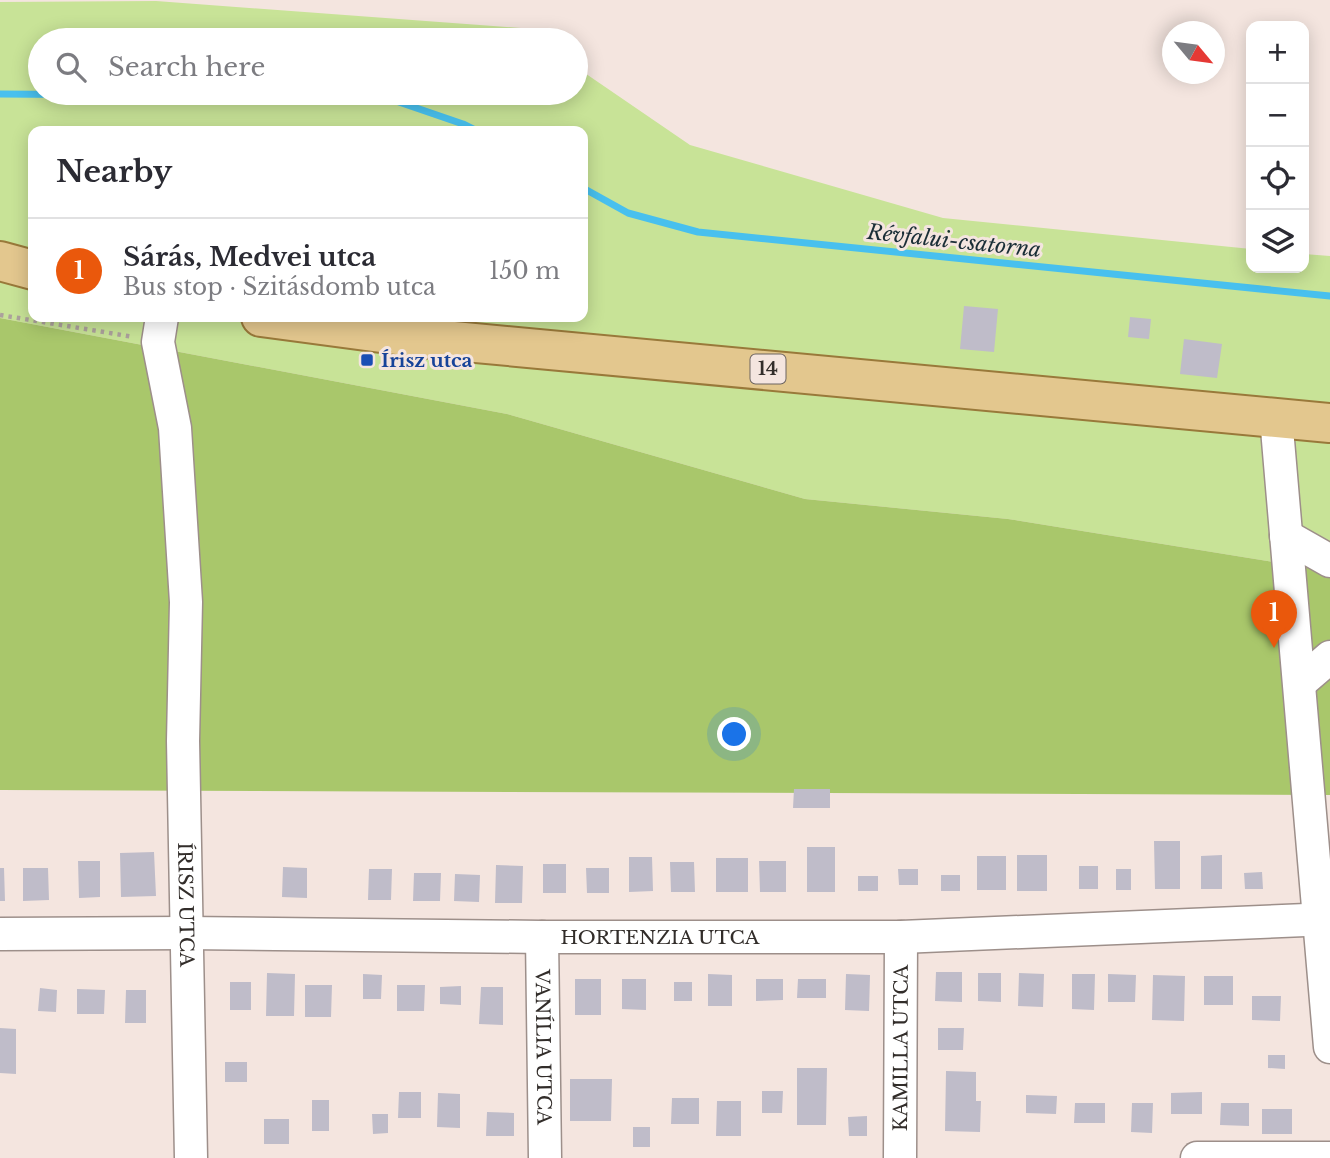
<!DOCTYPE html>
<meta charset="utf-8">
<style>
body{margin:0;font-family:"Libre Baskerville",serif;background:#f2f2f3;color:#2b2b33}
.controls{position:absolute;right:21px;top:21px;display:grid;overflow:hidden;border-radius:14px;box-shadow:0 4px 18px #0003}
.controls button{width:63px;height:63px;display:grid;place-items:center;padding:0;border:0;border-bottom:2px solid #e1e1e2;background:#fff;color:#2b2b33;font:35px sans-serif}
.compass{position:absolute;left:1162px;top:21px;width:63px;height:63px;border-radius:50%;background:#fff;box-shadow:0 4px 18px #0003;rotate:119deg}
.you{position:absolute;left:735px;top:735px;width:24px;height:24px;margin:-18px;border:5px solid #fff;border-radius:50%;background:#1a73e8;box-shadow:0 0 0 10px #1a73e833}
.badge{display:grid;place-items:center;width:46px;height:46px;border-radius:50%;background:#ea580c;color:#fff;font-size:23px;font-weight:700}
.pin{position:absolute;translate:-50% -58px;filter:drop-shadow(0 2px 4px #0008)}
.pin::after{content:'';position:absolute;top:37px;width:24px;height:21px;background:inherit;clip-path:polygon(0 0,100% 0,50% 100%)}
.list{margin:0;padding:0;list-style:none}
h2{display:flex;justify-content:space-between;align-items:center;height:91px;margin:0;padding:0 28px;font-size:30px}
h2 small{font-size:23px;font-weight:400;color:#7c7c81}
.list li{display:grid;grid-template-columns:46px 1fr auto;gap:21px;align-items:center;box-sizing:border-box;height:105px;padding:0 28px;border-top:2px solid #e1e1e2}
.list b{display:block;font-size:26px;white-space:nowrap}
.list p{margin:0;font-size:23px;white-space:nowrap;color:#7c7c81}
.list em{font-size:23px;font-style:normal;color:#7c7c81}
.icon{flex:none;width:38px;height:38px;fill:none;stroke:currentColor;stroke-width:2;stroke-linecap:round;stroke-linejoin:round}
.map{position:relative;flex:none;width:1330px;height:1158px;overflow:hidden}
.search{position:absolute;background:#fff;box-shadow:0 4px 18px #0003;left:28px;top:28px;width:560px;height:77px;display:flex;align-items:center;gap:18px;box-sizing:border-box;padding:0 24px;border-radius:38px;color:#7c7c81;font-size:26px}
.panel{position:absolute;background:#fff;box-shadow:0 4px 18px #0003;left:28px;top:126px;width:560px;height:196px;border-radius:14px}
.map>svg:first-child{display:block}
.green{fill:#c8e397;fill-rule:evenodd}
.forest{fill:#a9c76b}
.lines{fill:none;stroke-linecap:round;stroke-linejoin:round}
.stream{stroke:#48c0ee;stroke-width:7}
.building{fill:#bfbcc9}
.minor-casing{stroke:#9d8f8a;stroke-width:35}
.major-casing{stroke:#99793a;stroke-width:42}
.path{stroke:#aca19c;stroke-width:4.5;stroke-dasharray:3.5 5;stroke-linecap:butt}
.minor{stroke:#fff;stroke-width:32}
.major{stroke:#e3c78e;stroke-width:38}
.transit-dot{fill:#1a4fb4;stroke:#f4e5df;stroke-width:2.5}
.labels{text-anchor:middle;dominant-baseline:central;stroke-width:6;stroke-linejoin:round;paint-order:stroke}
.shield{fill:#f4e5df;stroke:#6c6460;stroke-width:2}
.shield-label{font-size:18px;font-weight:bold;fill:#322d2a}
.transit-label{font-size:19px;font-weight:bold;fill:#164399;stroke:#f4e5df;text-anchor:start}
.street-label{font-size:19px;fill:#322d2a;stroke:#f4e5df}
.water-label{font-size:21px;font-style:italic;fill:#1a2e37;stroke:#f4e5df}
</style>
<div class="map">
<svg width="1330" height="1158" viewBox="0 0 1330 1158">
<rect width="100%" height="100%" fill="#f4e5df"/>
<path class="green" d="M156,1L521,28L538,40H40V93H576V67L690,145L943,218L1251,249V268H1304V254L1330,256V571L1008,519L805,499L507,414L0,318V2ZM33,131H583V317H33Z"/>
<path class="forest" d="M0,318L507,414L805,499L1008,519L1330,571V795L0,790Z"/>
<g class="lines">
<path class="stream" d="M0,94L273,96L333,93L396,101L463,124L477,131
M583,188L628,213L698,232L1330,296"/>
</g>
<path class="building" d="M964,306L998,309L994,352L960,349Z
M1130,317L1151,319L1149,339L1128,337Z
M1184,339L1222,344L1217,378L1180,374Z
M794,789H830V808H793Z
M1154,841H1180V889H1155Z
M807,847H835V892H807Z
M154,852L156,896L121,897L120,853Z
M1017,855H1047V891H1017Z
M1222,855V889H1201V856Z
M977,856H1006V890H977Z
M629,857H652L653,891L629,892Z
M716,858H748V892H716Z
M78,861H100V897L79,898Z
M759,861H786V892H760Z
M670,862H694L695,892H671Z
M543,864H566V893H543Z
M496,865L523,866L522,903H495Z
M1079,866H1098V889H1079Z
M283,867L307,868V898L282,897Z
M0,868H4L5,901H0Z
M23,868H48L49,900L23,901Z
M586,868H609V893H587Z
M369,869H392L391,900H368Z
M898,869H918V885H899Z
M1116,869H1131V890H1116Z
M1262,872L1263,889H1245L1244,873Z
M414,873H441L440,901H413Z
M455,874L480,875L479,902L454,901Z
M941,875H960V891H941Z
M858,876H878V891H858Z
M936,972H962V1002L935,1001Z
M267,973L295,974L294,1016H266Z
M978,973H1001V1002L978,1001Z
M1019,973L1044,974L1043,1007L1018,1006Z
M363,974L382,975L381,999H363Z
M708,974L732,975V1006H708Z
M846,974L870,975L869,1011L845,1010Z
M1072,974H1095L1094,1010L1072,1009Z
M1108,974L1136,975L1135,1002H1108Z
M1153,975L1185,976L1184,1021L1152,1020Z
M1204,976H1233V1005H1204Z
M575,979H601V1015H575Z
M622,979H646V1010L622,1009Z
M756,979H783V1000L756,1001Z
M798,979H826V998H797Z
M230,982H251V1010H230Z
M674,982H692V1001H674Z
M305,985H332L331,1017H305Z
M397,985H425L424,1011H397Z
M461,986V1005L440,1004V987Z
M481,987H503V1025L479,1024Z
M40,988L57,990L56,1012L38,1011Z
M77,989L105,990L104,1014H77Z
M126,990H146V1023H125Z
M1252,996H1281L1280,1021L1252,1020Z
M0,1028L16,1029V1074L0,1073Z
M938,1028H964L963,1050H938Z
M1268,1055H1285V1069L1268,1068Z
M225,1062H247V1082H225Z
M797,1068H827L826,1125H797Z
M946,1071L976,1072V1101H981L980,1132L945,1131Z
M570,1079H612L611,1121H570Z
M762,1091H783L782,1113H762Z
M399,1092H421V1118H398Z
M1202,1092V1114H1171V1093Z
M438,1093L460,1094V1128L437,1127Z
M1026,1095L1057,1096L1056,1114L1026,1113Z
M672,1098H699V1124H671Z
M312,1100H329V1131H312Z
M717,1101H741V1136H716Z
M1075,1103H1105V1123H1074Z
M1132,1103H1153L1152,1133L1131,1132Z
M1221,1103H1249V1126L1220,1125Z
M1262,1109H1292V1134H1262Z
M487,1112L514,1113V1136H486Z
M372,1114H388V1133L373,1134Z
M867,1116V1136H849L848,1117Z
M264,1119H289V1144H264Z
M633,1127H650V1147H633Z"/>
<g class="lines">
<g class="minor-casing">
<g id="minor">
<path id="s1" d="M162,317L158,342L175,428L186,602L183,741L191,1158"/>
<path d="M1276,417L1330,1047"/>
<path d="M1286,536L1330,561"/>
<path d="M1300,683L1330,657"/>
<path id="s2" d="M0,934L186,933L542,937H901L1330,919"/>
<path id="s3" d="M542,937L545,1158"/>
<path id="s4" d="M900,1158L901,937"/>
<path d="M1197,1158H1330"/>
</g>
</g>
<g class="major-casing">
<path id="major" d="M0,261L33,270
M261,317L411,337L1330,423"/>
</g>
<path class="path" d="M0,315L134,337"/>
<use href="#minor" class="minor"/>
<use href="#major" class="major"/>
</g>
<rect class="transit-dot" x="360" y="353" width="14" height="14" rx="3.5"/>
<g class="labels">
<rect class="shield" x="750.5" y="354.5" width="35" height="29" rx="5"/>
<g class="shield-label">
<text x="768" y="369">14</text>
</g>
<g class="transit-label">
<text x="381" y="360">Írisz utca</text>
</g>
<g class="street-label">
<text stroke="none"><textPath href="#s1" startOffset="590">ÍRISZ UTCA</textPath></text>
<text stroke="none"><textPath href="#s2" startOffset="660">HORTENZIA UTCA</textPath></text>
<text stroke="none"><textPath href="#s4" startOffset="110">KAMILLA UTCA</textPath></text>
<text stroke="none"><textPath href="#s3" startOffset="110">VANÍLIA UTCA</textPath></text>
</g>
<g class="water-label">
<text transform="translate(954 241) rotate(6)">Révfalui-csatorna</text>
</g>
</g>
</svg>
<div class="controls">
<button>+</button>
<button>−</button>
<button><svg class="icon" aria-label="locate" viewBox="0 0 24 24"><circle cx="12" cy="12" r="6"/><path d="M12 2v4M12 18v4M2 12h4M18 12h4"/></svg></button>
<button><svg class="icon" aria-label="layers" viewBox="0 0 24 24"><path d="M12 4l9 5-9 5-9-5zM3 14l9 5 9-5"/></svg></button>
</div>
<svg class="compass" viewBox="-18 -18 36 36"><path d="M0-13l5 13h-10z" fill="#e53935"/><path d="M0 13l5-13h-10z" fill="#7c7c81"/></svg>
<div class="you"></div>
<div class="pin badge" style="left:1274px;top:648px">1</div>
<div class="search"><svg class="icon" aria-label="search" viewBox="0 0 24 24"><circle cx="10" cy="10" r="6"/><path d="M15 15l6 6"/></svg>Search here</div>
<section class="panel">
<h2>Nearby<small></small></h2>
<ul class="list">
<li><span class="badge">1</span><div><b>Sárás, Medvei utca</b><p>Bus stop · Szitásdomb utca</p></div><em>150 m</em></li>
</ul>
</section>
</div>
